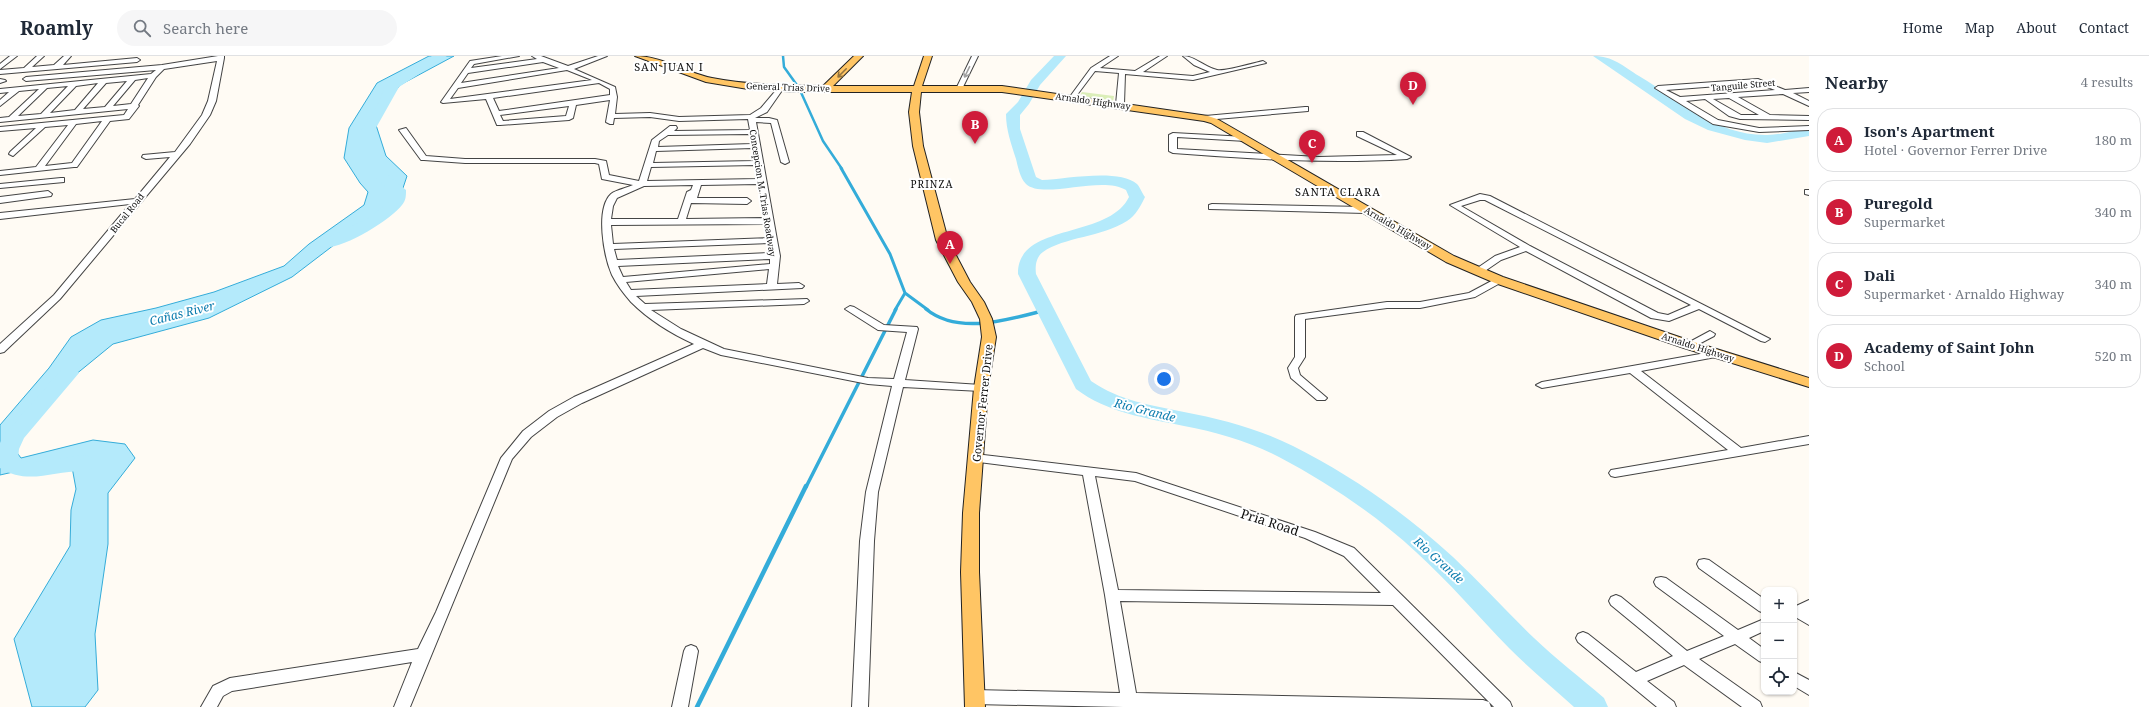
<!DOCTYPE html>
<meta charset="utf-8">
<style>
body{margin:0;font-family:"Noto Serif",serif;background:#f6f6f7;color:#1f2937}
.controls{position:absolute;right:12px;bottom:12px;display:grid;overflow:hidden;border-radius:8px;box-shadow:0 1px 3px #0004}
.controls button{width:36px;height:36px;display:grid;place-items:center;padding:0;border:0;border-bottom:1px solid #e0e1e3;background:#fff;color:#1f2937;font:20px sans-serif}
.you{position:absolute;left:1164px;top:323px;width:14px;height:14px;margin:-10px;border:3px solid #fff;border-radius:50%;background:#1a73e8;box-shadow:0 0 0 6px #1a73e833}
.badge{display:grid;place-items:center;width:26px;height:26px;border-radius:50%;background:#cf1b3a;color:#fff;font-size:13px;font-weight:700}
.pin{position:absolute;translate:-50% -33px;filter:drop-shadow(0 1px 2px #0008)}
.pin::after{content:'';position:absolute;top:21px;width:14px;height:12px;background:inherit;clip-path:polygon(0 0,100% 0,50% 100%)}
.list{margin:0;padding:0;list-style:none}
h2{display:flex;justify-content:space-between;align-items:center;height:52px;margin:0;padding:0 16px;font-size:17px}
h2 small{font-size:13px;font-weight:400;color:#747a83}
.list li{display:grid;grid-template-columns:26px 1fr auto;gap:12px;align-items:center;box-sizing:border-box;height:64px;margin:0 8px 8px;padding:0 8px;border:1px solid #e0e1e3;border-radius:16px}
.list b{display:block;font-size:15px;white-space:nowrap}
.list p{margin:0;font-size:13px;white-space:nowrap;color:#747a83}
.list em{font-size:13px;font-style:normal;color:#747a83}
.icon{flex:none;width:22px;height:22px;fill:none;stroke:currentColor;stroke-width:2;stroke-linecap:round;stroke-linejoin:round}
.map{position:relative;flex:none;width:1809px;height:651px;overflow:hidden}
header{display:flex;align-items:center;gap:24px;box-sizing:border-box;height:56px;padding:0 20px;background:#fff;border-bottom:1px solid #e0e1e3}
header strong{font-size:19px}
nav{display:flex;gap:22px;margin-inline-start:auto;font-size:14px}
.search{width:280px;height:36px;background:#f6f6f7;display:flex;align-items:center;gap:10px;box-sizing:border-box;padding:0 14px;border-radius:22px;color:#747a83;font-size:15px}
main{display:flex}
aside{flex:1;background:#fff}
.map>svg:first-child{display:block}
.green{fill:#dbeeb9}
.water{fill:#b4eafb;stroke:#34acd9}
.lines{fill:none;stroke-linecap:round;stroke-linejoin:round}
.stream-far3{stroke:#34acd9;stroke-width:2.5}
.stream-far2{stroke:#34acd9;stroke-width:3}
.stream-far1{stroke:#34acd9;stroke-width:3.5}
.stream{stroke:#34acd9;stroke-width:4.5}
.river{fill:#b4eafb;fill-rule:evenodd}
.minor-casing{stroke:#444;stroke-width:2}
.major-casing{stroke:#222;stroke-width:2}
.minor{fill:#fff;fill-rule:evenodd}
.major{fill:#ffc564;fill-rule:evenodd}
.oneway{stroke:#a0a0a0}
.oneway2{stroke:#94743f}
.labels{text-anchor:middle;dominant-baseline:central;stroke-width:4;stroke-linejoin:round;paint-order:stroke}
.far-street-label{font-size:9px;fill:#111;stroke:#fff}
.far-neighbourhood-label{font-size:10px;letter-spacing:1px;fill:#111;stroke:#fff}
.far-quarter-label{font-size:11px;letter-spacing:1px;fill:#111;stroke:#fff}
.street-label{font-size:11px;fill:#111;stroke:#fff}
.water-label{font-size:12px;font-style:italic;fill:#0d7daf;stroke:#fff}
.near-street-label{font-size:13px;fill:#111;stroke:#fff}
</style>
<header>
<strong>Roamly</strong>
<div class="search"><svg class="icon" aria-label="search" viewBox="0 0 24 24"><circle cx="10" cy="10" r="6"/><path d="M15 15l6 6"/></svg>Search here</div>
<nav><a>Home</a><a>Map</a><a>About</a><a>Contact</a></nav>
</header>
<main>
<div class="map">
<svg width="1809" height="651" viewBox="0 0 1809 651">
<rect width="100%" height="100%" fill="#fffbf4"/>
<path class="green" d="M1082,36L1114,40L1113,46L1079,41Z"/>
<path class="water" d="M429,0H454L400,29L380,55L376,69L386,100L407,120L401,138L391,151L376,164L351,176L292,221L209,262L113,288L20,364L15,394L21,402L93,384L125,388L135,402L108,437V488L95,578L98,634L85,651H32L14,583L70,490L71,454L76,433L72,411L44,409L0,419V369L49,312L71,281L101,264L156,252L214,236L284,210L309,188L364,149L368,136L360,127L344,102L349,72L377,27Z"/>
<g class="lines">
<path class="stream-far3" d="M783,0L784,11L799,32L823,85L842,113"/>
<path class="stream-far2" d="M841,112L890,198L905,237L895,254
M905,237L928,254
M1044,254H1046"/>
<path class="stream-far1" d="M926,253C959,280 1010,263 1046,254
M806,431L896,253"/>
<path class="stream" d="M697,651L806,430"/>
<path class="river" d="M432,0H447L399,31L372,79H362L360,76L377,50L383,35L391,25Z
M1054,0H1066L1040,29L1029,48L1020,59V73L1036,121L1042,124C1065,123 1119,112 1137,128C1140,131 1142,137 1145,141C1140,151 1136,159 1127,165C1102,181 1064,181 1043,196C1036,201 1035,210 1036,218L1091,325C1120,345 1151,349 1184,356C1221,363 1259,373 1293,390C1351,419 1405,457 1453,501C1481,527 1506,555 1534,582C1556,603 1581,622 1604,642L1608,651H1574C1552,631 1530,613 1509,592C1478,560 1449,526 1416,496C1375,458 1328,427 1279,401C1250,386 1217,376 1184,370C1146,362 1108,357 1076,333L1018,218C1017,166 1108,184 1129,141L1126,134C1101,119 1043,144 1026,128C1020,122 1018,111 1016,103C1011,87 1006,74 1006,58L1018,46L1031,24Z
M1593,0C1613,0 1623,10 1639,20C1679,44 1717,80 1767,79C1781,79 1796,74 1809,72V80L1767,87L1745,84L1708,74L1685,63Z
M383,118L388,119L406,134C406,140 406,144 402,149C391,164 339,196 321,191L319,188L321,185L367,163L390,145V135L376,122L378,119Z
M69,311L76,313L79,317L24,382L19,393L18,403C33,412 67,399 85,399L93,402L96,407L93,412L85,415C55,414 28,430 0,412V387L4,379L62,313Z"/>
<g class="minor-casing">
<path id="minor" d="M10,0H17L0,13V8Z
M37,0H44L32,11L54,9L64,0H71L63,9L137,2L140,4L137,6L0,18V14L24,12Z
M218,0H224V2L216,45L210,59L190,88L60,243L4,296L0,297V288L54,239L130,148L0,163V157L135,143L170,101L146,103L142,101L143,99L175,96L202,59L208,45L217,5L164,13L156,21L138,49L139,50L129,63L110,65L77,111H74L0,119V115L36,111L68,69L45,71L13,100L9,98L10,96L36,72L0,75V71L124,59L128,53L0,66V62L9,61L39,33L19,35L0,50V44L9,36L0,37V33L151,18L156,14L26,25L23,23L26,21L162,9ZM148,22L131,48L113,50L135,24ZM127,25L105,51L83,53L106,27ZM98,27L75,54L50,57L76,30ZM68,30L41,58L18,60L47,32ZM102,65L72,107L45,110L76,68Z
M502,0H519L474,8L471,12L537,3L532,0H541L568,10L598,0H607L574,13L615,31L617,41L615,58L650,57L679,61L750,59L761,52L778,32H782L783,33L767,56L755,62H769L777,64L789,106L785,108L781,106L771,67L756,66L777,184L780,200L777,228L799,227L804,230L802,232L636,240L645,248L807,243L809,245L804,248L651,254L681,273L724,293L868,322L894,323L907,276L878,274L845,253L850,250L854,251L884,269L917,271L918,273L905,324L981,329L987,332L981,335L903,331L878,436L874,485L868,651H852L860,485L866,436L892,330L868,328L721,299L703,292L582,347L557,361L531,381L512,403L410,651H394L412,606L232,635L223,640L217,651H201L213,630L230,622L418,593L436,556L501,402L523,375L549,355L574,341L694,288C672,278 649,264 631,246C624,238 617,229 612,219C604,201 595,153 611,138C616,134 627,132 633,129L602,123L599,108L595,107H465L424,104H421L399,74L406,72L426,100L465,103H595L606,105L609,119L639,125L652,84L670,70H676L677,72L674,75L750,74L748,63L679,65L650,61L614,62L613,68H610L606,66L610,44L576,49L573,62L569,64L500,69H497L486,43L443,47L441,46L470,5ZM543,6L559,12L461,27L468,17ZM567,14L592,24L450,43L458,32ZM599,27L610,33V39L499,55L493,42ZM569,50L566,60L503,65L500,59ZM750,78L752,88L658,91L659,85L668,79ZM753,92L755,105L653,107L656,95ZM756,109L758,123L647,125L651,111ZM759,128L765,162L686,163L691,147L747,148L751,145L747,142H697L701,129ZM693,129L691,134L687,136L678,163H611L613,150L617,142L644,130ZM766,168L768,182L613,188L611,169ZM769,187L770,197L617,204L614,193ZM770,203V208L623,221L618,210ZM769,213L767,228L631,234L626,226Z
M972,0H978L962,33L957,34L956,33Z
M1110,0H1118L1100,12L1135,15L1160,0H1167L1143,16L1193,20L1210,16L1194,9L1183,0C1195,0 1204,11 1217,14C1224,16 1254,7 1263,5L1266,7L1193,24L1125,18L1124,48L1120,50L1116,48L1119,17L1095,15L1074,43H1070L1069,42L1091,12Z
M0,23L5,24L6,25L0,27Z
M1758,23L1785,34L1809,32V36L1793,37L1809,45V50L1783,38L1738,41L1770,59L1809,60V64L1740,63L1729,60L1705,43L1686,45L1718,64L1759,72L1809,70V74L1759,76L1713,68L1655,32L1658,30ZM1757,27L1775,34L1680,41L1666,34ZM1729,42L1759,59H1741L1713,43Z
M1305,51H1308V55L1205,64L1201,62L1205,60Z
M1357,76H1363L1411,101L1407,103C1329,108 1251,103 1173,97L1169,95V79L1173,77L1246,81L1250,83L1246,85L1177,81V93L1319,101L1397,99L1357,80Z
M61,122H64V126L0,132V128Z
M1805,134H1809V139L1805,138Z
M48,135L52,138L51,140L0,147V141Z
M1480,138L1490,140L1770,283L1765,286L1761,285L1699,253L1669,265L1651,262L1526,195L1501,204L1482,217H1476L1474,215L1476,213L1495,200L1520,191L1450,149ZM1480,144H1485L1691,249L1668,259L1658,257L1530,190L1461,150Z
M1212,148L1365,151L1369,154L1365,157L1209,153V149Z
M1499,221L1502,222L1504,224L1502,226L1475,241L1420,252H1387L1305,263V301L1298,312L1300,319L1327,342L1325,344H1317L1291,322L1288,312L1295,301V261L1296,259L1387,246H1420L1469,237Z
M1710,275L1715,278L1714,280L1693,291L1689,292L1684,289Z
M1717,295L1722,298L1721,300L1641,315L1741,392L1809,380V388L1615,421L1611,420L1609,417L1611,414L1728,394L1630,317L1542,332L1536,329L1542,326Z
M975,398L1136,417L1315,476L1354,492L1510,646L1512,651H1494L1393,549L1120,545L1136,637L1483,644L1489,646L1491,651H1123L974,648L969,646L966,641L969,636L974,634L1120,637L1105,539L1083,419L971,405L969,402L971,399ZM1095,420L1135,425L1305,482L1344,500L1381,537L1118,534Z
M1704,503L1709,504L1764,543V557L1759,555L1699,512L1697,508L1699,504Z
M1661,521L1666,522L1738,574L1764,563V575L1749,582L1764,593V607L1759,605L1735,588L1699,603L1760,646L1762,651H1742L1684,609L1647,625L1674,646L1676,651H1657L1578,586L1576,582L1578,578L1583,576L1588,578L1636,616L1673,600L1611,549L1609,545L1611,541L1616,539L1621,541L1687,595L1724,580L1656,530L1654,526L1656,522Z
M1809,544V569L1797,562L1794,563V551Z
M691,589L696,591L698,595L688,651H672L684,595L686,591Z
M1794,616L1809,624V639L1794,630Z"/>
</g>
<g class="major-casing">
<path id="major" d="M635,0C662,0 686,17 712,22C748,29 786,30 823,30L854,0H863L833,30H914L924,0H932L922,30H1002L1208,60L1217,63L1454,200L1503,221L1694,286L1809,322V331L1684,292L1495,227L1446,206L1211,67L1204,65L1002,36H921L919,56L923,90L948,184L970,226L984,246L992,263L996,281L988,332L979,457V516L985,651H965L961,516L963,457L974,332L982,281L980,263L972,246L958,226L936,184L913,90L909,56L912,36H800L748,33L706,26Z"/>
</g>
<use href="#minor" class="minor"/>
<use href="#major" class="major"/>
</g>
<defs><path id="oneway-shaft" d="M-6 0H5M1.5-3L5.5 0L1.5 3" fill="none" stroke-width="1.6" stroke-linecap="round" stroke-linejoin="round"/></defs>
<use class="oneway" href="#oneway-shaft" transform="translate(967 16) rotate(116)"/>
<use class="oneway2" href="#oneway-shaft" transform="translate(842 17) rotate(135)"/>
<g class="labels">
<g class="far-street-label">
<text transform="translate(1743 29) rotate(-5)">Tanguile Street</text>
<text transform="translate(788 31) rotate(2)">General Trias Drive</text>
<text transform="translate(1093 45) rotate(8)">Arnaldo Highway</text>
<text transform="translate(763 137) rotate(81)">Concepcion M. Trias Roadway</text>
<text transform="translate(127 157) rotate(-51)">Bucal Road</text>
<text transform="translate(1398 172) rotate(30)">Arnaldo Highway</text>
<text transform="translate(1698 291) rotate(18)">Arnaldo Highway</text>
</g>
<g class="far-neighbourhood-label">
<text x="932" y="128">PRINZA</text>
</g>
<g class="far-quarter-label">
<text x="669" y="10">SAN JUAN I</text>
<text x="1338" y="135">SANTA CLARA</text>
</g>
<g class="street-label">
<text transform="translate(982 347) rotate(-84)">Governor Ferrer Drive</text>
</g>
<g class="water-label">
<text transform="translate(182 257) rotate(-14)">Cañas River</text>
<text transform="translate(1145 354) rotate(14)">Rio Grande</text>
<text transform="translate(1439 504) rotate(42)">Rio Grande</text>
</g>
<g class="near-street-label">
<text transform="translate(1270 466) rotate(18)">Pria Road</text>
</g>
</g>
</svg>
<div class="controls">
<button>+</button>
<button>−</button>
<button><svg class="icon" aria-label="locate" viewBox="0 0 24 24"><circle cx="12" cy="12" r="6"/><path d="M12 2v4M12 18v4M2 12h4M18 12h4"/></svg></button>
</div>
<div class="you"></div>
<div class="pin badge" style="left:950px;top:208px">A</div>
<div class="pin badge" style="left:975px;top:88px">B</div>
<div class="pin badge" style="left:1312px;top:107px">C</div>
<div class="pin badge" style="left:1413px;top:49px">D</div>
</div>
<aside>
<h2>Nearby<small>4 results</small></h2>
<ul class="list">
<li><span class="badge">A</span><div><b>Ison's Apartment</b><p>Hotel · Governor Ferrer Drive</p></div><em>180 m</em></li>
<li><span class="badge">B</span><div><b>Puregold</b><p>Supermarket</p></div><em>340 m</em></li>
<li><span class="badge">C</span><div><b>Dali</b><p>Supermarket · Arnaldo Highway</p></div><em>340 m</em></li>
<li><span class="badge">D</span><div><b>Academy of Saint John</b><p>School</p></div><em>520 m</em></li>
</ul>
</aside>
</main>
